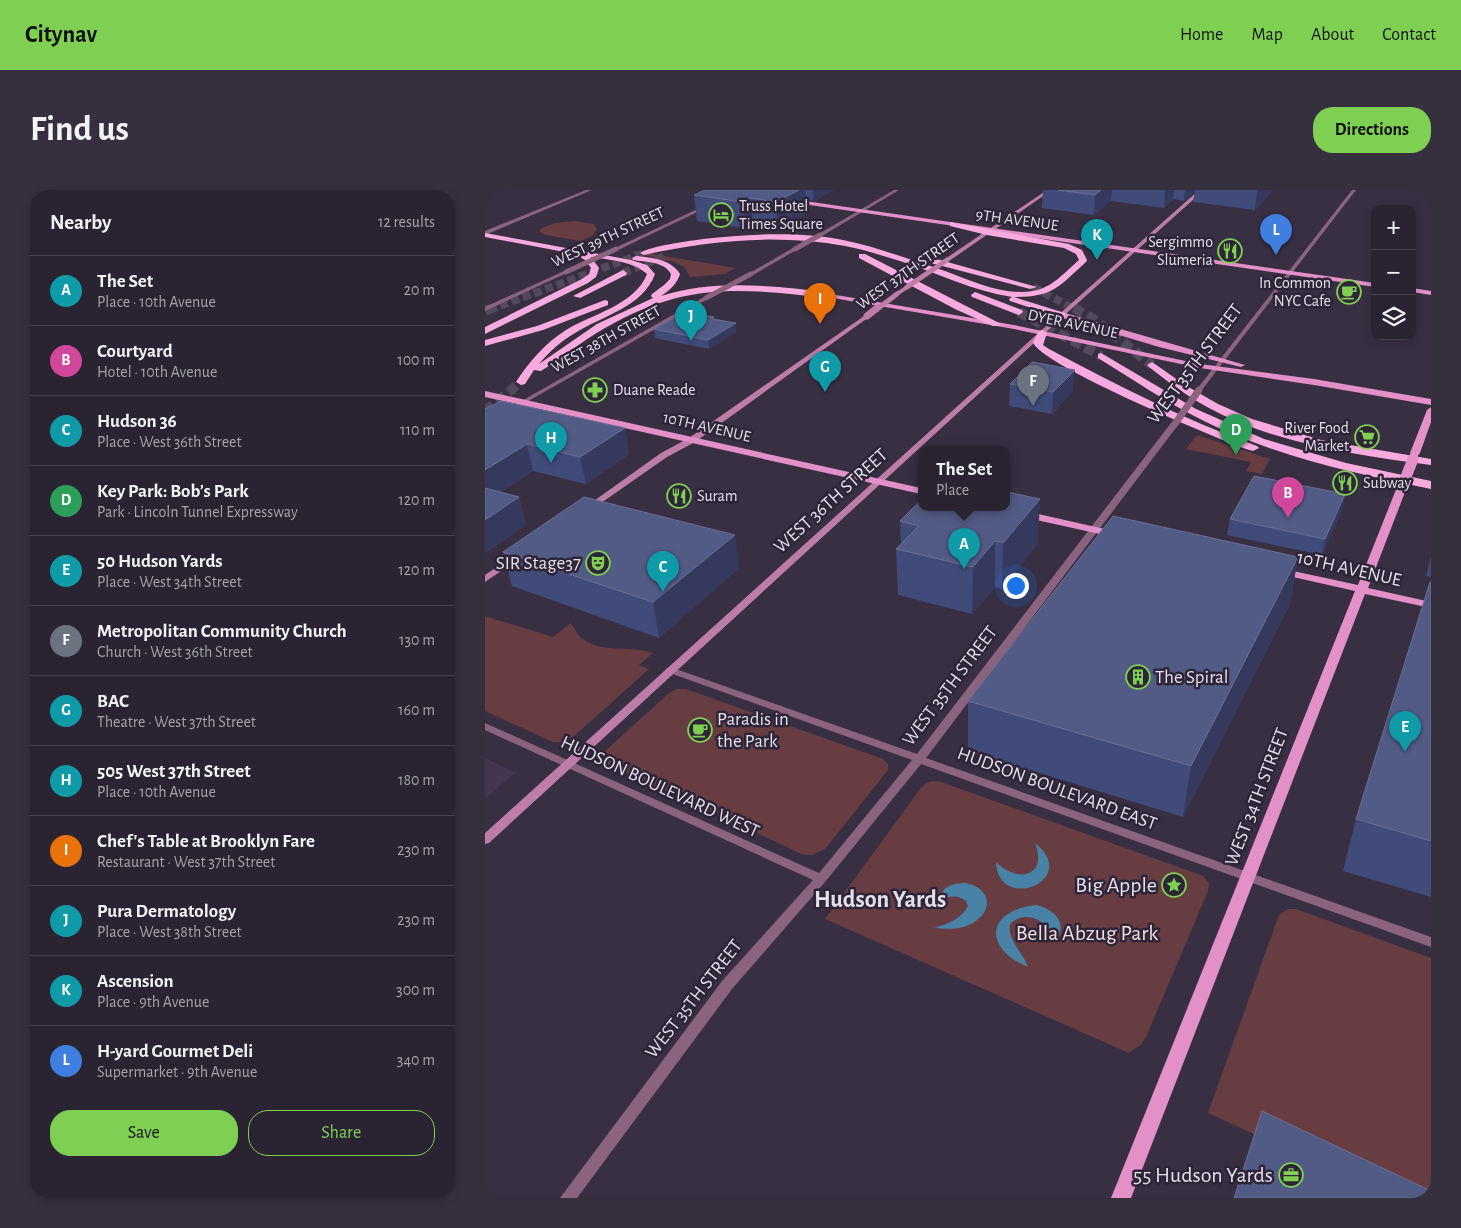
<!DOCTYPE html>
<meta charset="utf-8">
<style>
body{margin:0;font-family:"Alegreya Sans",sans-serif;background:#362f3e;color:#f1f3f6}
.controls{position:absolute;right:15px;top:15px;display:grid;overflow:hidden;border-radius:10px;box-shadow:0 2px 8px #0003}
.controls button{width:45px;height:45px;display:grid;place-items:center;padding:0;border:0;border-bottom:1px solid #46404d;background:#2a2332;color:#f1f3f6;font:25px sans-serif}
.you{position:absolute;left:530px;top:395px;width:18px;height:18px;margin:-12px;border:4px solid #fff;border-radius:50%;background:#1a73e8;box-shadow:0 0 0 8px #1a73e833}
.badge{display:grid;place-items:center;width:32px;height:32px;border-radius:50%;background:#7fd052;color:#fff;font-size:16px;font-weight:700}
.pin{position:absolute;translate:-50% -41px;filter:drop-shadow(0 1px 2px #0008)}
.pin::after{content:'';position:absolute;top:26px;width:18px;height:15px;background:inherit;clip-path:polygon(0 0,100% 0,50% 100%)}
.popup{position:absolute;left:433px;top:256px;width:92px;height:65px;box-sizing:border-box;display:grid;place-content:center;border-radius:10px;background:#2a2332;filter:drop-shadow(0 1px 4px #0005);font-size:16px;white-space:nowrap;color:#a5a4ac}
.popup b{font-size:19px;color:#f1f3f6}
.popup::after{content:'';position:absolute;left:50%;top:100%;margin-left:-10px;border:10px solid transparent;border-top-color:#2a2332}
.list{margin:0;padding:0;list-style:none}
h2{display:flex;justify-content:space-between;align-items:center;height:65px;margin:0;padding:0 20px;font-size:21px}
h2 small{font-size:16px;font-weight:400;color:#a5a4ac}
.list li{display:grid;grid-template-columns:32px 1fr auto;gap:15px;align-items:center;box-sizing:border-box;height:70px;padding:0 20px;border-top:1px solid #46404d}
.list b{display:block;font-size:19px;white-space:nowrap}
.list p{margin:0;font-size:16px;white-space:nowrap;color:#a5a4ac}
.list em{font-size:16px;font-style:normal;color:#a5a4ac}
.actions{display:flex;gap:10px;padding:15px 20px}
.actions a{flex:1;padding:11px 0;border:1px solid #7fd052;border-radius:20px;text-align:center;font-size:18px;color:#7fd052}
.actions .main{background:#7fd052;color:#111}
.icon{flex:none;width:28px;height:28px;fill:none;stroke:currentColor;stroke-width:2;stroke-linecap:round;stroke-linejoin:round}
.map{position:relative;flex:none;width:946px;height:1008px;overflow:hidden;border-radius:20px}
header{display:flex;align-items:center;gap:30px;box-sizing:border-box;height:70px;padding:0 25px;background:#7fd052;color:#111}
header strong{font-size:24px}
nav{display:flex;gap:28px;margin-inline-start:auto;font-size:18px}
.intro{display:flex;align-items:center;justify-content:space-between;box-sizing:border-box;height:120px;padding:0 30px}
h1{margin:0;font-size:35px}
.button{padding:12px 22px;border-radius:20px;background:#7fd052;color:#111;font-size:18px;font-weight:700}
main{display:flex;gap:30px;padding:0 30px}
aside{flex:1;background:#2a2332;border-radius:20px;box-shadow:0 2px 8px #0003}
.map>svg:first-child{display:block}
.built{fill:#423650}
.green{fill:#683d42}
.water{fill:#4882a7}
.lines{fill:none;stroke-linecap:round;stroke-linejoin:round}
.motorway-tunnel-far1{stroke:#52495c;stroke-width:8;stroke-dasharray:8 4;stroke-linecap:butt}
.motorway-tunnel{stroke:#52495c;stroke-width:10;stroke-dasharray:10 5;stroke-linecap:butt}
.minor{fill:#8c637e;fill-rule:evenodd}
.secondary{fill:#bd7da7;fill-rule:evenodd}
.primary{fill:#e290c7;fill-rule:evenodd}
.motorway{fill:#f9aadf;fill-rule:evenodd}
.minor-bridge-far1{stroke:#8c637e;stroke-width:5}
.minor-bridge{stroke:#8c637e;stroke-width:7}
.secondary-bridge-far1{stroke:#bd7da7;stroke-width:5}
.secondary-bridge{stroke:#bd7da7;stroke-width:7}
.primary-bridge-far1{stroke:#e290c7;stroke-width:8}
.primary-bridge{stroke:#e290c7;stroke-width:11}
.wall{fill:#404b79}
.shaded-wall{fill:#36395e}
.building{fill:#525b85;stroke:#696f95}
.labels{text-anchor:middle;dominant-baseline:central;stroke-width:5;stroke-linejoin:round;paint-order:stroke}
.far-poi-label{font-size:16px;fill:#e4deeb;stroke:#2e2538;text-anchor:start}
.far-street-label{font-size:16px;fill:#e4deeb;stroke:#2e2538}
.street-label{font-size:19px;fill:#e4deeb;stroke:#2e2538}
.poi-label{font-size:19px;fill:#e4deeb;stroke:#2e2538;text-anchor:start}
.near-poi-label{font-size:22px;fill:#e4deeb;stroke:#2e2538;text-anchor:end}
.near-park-label{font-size:22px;fill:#f1ddde;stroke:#2e2538}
.near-neighbourhood-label{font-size:24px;font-weight:bold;fill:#e4deeb;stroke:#2e2538}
</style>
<header>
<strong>Citynav</strong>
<nav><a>Home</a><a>Map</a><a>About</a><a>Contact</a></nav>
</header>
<div class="intro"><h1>Find us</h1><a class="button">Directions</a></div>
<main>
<aside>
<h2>Nearby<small>12 results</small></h2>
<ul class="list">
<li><span class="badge" style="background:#0f9aa8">A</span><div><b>The Set</b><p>Place · 10th Avenue</p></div><em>20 m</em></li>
<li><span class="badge" style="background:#d1479c">B</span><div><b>Courtyard</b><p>Hotel · 10th Avenue</p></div><em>100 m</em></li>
<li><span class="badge" style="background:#0f9aa8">C</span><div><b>Hudson 36</b><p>Place · West 36th Street</p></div><em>110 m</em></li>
<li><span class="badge" style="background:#2e9e5b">D</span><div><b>Key Park: Bob’s Park</b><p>Park · Lincoln Tunnel Expressway</p></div><em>120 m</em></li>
<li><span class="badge" style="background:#0f9aa8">E</span><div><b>50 Hudson Yards</b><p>Place · West 34th Street</p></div><em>120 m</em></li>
<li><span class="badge" style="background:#6b7280">F</span><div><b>Metropolitan Community Church</b><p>Church · West 36th Street</p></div><em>130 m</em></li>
<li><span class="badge" style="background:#0f9aa8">G</span><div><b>BAC</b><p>Theatre · West 37th Street</p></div><em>160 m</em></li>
<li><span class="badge" style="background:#0f9aa8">H</span><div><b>505 West 37th Street</b><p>Place · 10th Avenue</p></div><em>180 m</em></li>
<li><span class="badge" style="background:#e8710a">I</span><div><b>Chef's Table at Brooklyn Fare</b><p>Restaurant · West 37th Street</p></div><em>230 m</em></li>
<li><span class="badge" style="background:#0f9aa8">J</span><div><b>Pura Dermatology</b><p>Place · West 38th Street</p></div><em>230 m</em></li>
<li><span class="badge" style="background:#0f9aa8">K</span><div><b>Ascension</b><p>Place · 9th Avenue</p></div><em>300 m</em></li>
<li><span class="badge" style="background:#3f7fe0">L</span><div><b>H-yard Gourmet Deli</b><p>Supermarket · 9th Avenue</p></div><em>340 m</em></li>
</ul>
<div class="actions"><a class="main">Save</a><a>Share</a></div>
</aside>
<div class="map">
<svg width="946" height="1008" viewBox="0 0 946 1008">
<rect width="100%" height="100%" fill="#382f43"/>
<path class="built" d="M0,568L30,583L0,609Z"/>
<path class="green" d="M89,31L109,34L112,39L107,46L96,51L61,45L55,42V39L70,33Z
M151,61L250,78L240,84L205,87L200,78L190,72L145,62Z
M712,245L785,269L777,284L761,281L766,272L701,259Z
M0,426L68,447L86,433C89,438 93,446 98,449C118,464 146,455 168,463L154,475L164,479L87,548L75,552H68L0,521Z
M191,499H201L398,569L403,574V580L340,659L328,665L316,664L235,625L117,573L115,570L117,564L184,503Z
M447,591L456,592L710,683L718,686L724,693L723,701L661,847L656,854L644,863L628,856L340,729L436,598L440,594Z
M803,719H811L946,768V1008L771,945L723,923L794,725Z"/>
<path class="water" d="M550,653C597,690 513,724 511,672C532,693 563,688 550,653Z
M481,693C508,699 509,723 484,735C473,740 461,739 449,738C462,734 477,729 483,716L481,711C471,704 465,706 454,711C456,696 468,693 481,693Z
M552,715C570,720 584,734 570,752C566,732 541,718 525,734C522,750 538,762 543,777C532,772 521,766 515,756C500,730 531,716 552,715Z"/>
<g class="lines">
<path class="motorway-tunnel-far1" d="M138,83L180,66
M548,97L591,120
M4,120L159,63"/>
<path class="motorway-tunnel" d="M589,118L607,128L667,175
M0,121L7,118
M534,122L616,166
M0,221L36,192"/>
<path class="minor" d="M101,0H107L0,45V41Z
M409,0H414L337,46L332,45Z
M867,0H871L716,201H712V199Z
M221,15L225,16L133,60L128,59Z
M308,58L313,59L268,85L263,84Z
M79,81L84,82L0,121V117Z
M221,106L224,108L223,109L31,218L26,217Z
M686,233L693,235L441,568L946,747V757L436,574L340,692L247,799L92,1008H75L237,791L328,690L0,540V533L334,683L427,570L182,482L180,480L182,478H188L432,564Z"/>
<path class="secondary" d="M562,0H567L464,71H460V69Z
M714,0H719L584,121L4,653L0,654V643L580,119Z
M422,95L425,97L424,98L414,105H410V103Z
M382,124L384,125V127L210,252L182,267L106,320H103L99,318L176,263L204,248Z
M31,364L34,365L35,367L34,369L0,392V385Z"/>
<path class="primary" d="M306,9L890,93V97L304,12Z
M927,98L946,101V105L927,102Z
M339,103L529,135L715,174L829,189L946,209V215L829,195L715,178L529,139L342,107L338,105Z
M574,123H580L760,175L756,177L674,157L574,127Z
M0,201L436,298V304L0,207Z
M946,217V232L935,263L933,265H927L925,263L942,220Z
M917,294L922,297L883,398L946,412V418L880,404L646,1008H626L870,401L790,383L789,381L794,378L873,395L912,297Z
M522,317L633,342L638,345L633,348L511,321L506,318Z"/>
<path class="motorway" d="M465,32L584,54L597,60L602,70L601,72C573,97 569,107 529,107L580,123V127H574L525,111L524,109L527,107C488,101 452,83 415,71C397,66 378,59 360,56C293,44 225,50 159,65L155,63C165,56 204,51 218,49C263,44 313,41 358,50C392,57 426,70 460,81C487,91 518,106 548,101C567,98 580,82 594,70L591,64L579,58L502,45L465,36Z
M0,43L146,70L162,75L170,84C158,117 117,126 90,143C76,151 64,162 54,174L112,134L168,108L166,106L167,104L179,95L185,89L186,84C179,71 160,72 148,70L147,68L151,66C167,68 186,69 195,84C192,94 185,100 176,106C230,89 287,96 342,102L346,105L342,108C254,98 200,92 120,138C97,151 78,167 56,181L49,180L40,194L36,195L31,192C44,172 60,153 81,140C107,124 150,115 162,84C148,71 125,70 106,67L114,78L111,87L103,93L0,144V137L97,89L104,84L106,78L100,70L90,64L0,47Z
M374,64H380L516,134L514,136H508L470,119L374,68Z
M442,68H448L552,97L545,99L442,72Z
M138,80L142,83L141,85L95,108L88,106Z
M490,102L537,120L538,122L534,125L531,124L487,107L486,105Z
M120,110L123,111V115L58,140L0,156V150L52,136Z
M557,140L562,143L558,155L564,159C632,195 700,230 772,256L774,258L768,261L764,260C735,250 553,174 548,152L554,141Z
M616,163L711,219L779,249L861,273L946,291V299C868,283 789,266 717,230C681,212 647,189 613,168V164Z
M667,172L700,195L733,214L767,229L836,250L946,269V275C871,265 791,254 724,218C702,206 683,192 664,177L662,175Z"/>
<path class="minor-bridge-far1" d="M310,59L335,45
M81,82L131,59
M221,108L266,84"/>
<path class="minor-bridge" d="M689,235L714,200"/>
<path class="secondary-bridge-far1" d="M422,97L462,70
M391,120L412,104"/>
<path class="secondary-bridge" d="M382,126L392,118"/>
<path class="primary-bridge-far1" d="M927,270L930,263"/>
<path class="primary-bridge" d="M917,297L928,269"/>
</g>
<path class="wall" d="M220,0H349L329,11L321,9L322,23L293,38L268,34L260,38L212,31L209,5Z
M558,0H788L770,20L708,12L710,1L699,11L688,9L679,18L626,11L609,25L557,18Z
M230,129L251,133V142L224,159L170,148L169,139Z
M525,194L588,201L567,224L524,216Z
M0,219L140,238L144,264L101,294L48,281L15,302L34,307L41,335L0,363Z
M860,304L857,320L837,365L742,345L745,329Z
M415,331L553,354L517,399L510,397L487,424L413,405L411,359L416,355Z
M18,362L254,378L174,448L27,396Z
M946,366V387L941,386Z
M813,367L805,414L698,627L483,561V511Z
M946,392V707L858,681L871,629Z"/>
<path class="shaded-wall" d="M307,0H320L322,23L293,38L291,12Z
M328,0H349L329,11Z
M616,0H627L626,11L609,25L610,5Z
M680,0H689L688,9L679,18Z
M700,0H710V1L699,11Z
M772,0H788L770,20Z
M265,8L268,34L260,38L257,12Z
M251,133V142L224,159L223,150Z
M590,180L588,201L567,224L568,202Z
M140,238L144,264L101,294L95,267Z
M42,254L48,281L0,311V280Z
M860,304L857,320L837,365L840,349Z
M34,307L41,335L0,363V330Z
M555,309L553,354L517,399L518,353Z
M250,345L254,378L174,448L168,412Z
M510,351V397L487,424L488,377Z
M813,367L805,414L698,627L706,576Z"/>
<path class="building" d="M220,0H314L291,12L265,8L257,12L209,5Z
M573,0H616L610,5Z
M200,122L229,127L227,129L251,133L223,150L169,139Z
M547,172L590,180L568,202L525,194Z
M16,211L140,238L95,267L42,254L0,280V219Z
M769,286L860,304L840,349L745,329Z
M0,298L34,307L0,330Z
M522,302L555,309L518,353L510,351L488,377L411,359L434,336L415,331L436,310V318H522Z
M99,307L250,345L168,412L18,362Z
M628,326L813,367L706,576L483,511Z
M945,392H946V651L871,629Z
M777,921L946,1001V1008H749Z"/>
<defs>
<g id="hotel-ring" transform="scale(1.25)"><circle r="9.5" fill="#2e2538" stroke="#7fd052" stroke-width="1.5"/><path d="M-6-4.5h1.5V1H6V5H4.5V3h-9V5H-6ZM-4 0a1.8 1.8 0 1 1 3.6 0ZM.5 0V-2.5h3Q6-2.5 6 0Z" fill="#7fd052"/></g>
<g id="restaurant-ring" transform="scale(1.25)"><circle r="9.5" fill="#2e2538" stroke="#7fd052" stroke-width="1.5"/><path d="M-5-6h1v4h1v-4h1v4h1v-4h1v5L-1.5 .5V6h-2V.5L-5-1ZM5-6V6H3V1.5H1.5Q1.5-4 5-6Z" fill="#7fd052"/></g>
<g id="cafe-ring" transform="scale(1.25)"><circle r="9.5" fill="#2e2538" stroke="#7fd052" stroke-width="1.5"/><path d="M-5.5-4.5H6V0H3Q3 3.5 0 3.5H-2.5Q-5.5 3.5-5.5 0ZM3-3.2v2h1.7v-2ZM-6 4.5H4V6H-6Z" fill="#7fd052"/></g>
<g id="pharmacy-ring" transform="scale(1.25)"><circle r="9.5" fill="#2e2538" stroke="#7fd052" stroke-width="1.5"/><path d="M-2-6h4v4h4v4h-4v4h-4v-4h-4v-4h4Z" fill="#7fd052"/></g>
<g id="supermarket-ring" transform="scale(1.25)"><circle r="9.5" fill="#2e2538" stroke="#7fd052" stroke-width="1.5"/><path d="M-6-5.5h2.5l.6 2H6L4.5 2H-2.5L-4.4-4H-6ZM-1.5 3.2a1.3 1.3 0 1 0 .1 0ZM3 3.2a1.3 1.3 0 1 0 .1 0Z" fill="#7fd052"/></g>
<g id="theatre-ring" transform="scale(1.25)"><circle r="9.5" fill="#2e2538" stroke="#7fd052" stroke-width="1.5"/><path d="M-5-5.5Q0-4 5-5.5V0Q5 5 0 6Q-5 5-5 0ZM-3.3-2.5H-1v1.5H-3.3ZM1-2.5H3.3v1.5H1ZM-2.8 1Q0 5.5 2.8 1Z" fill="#7fd052"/></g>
<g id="building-ring" transform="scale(1.25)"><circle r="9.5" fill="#2e2538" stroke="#7fd052" stroke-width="1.5"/><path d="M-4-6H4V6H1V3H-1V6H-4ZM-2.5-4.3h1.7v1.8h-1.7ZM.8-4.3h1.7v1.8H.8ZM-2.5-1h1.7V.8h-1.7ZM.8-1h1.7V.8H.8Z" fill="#7fd052"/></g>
<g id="sight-ring" transform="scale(1.25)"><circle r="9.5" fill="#2e2538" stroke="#7fd052" stroke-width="1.5"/><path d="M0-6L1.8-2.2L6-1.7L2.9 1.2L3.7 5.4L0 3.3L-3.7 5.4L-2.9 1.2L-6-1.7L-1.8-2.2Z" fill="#7fd052"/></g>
<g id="office-ring" transform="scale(1.25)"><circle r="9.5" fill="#2e2538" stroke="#7fd052" stroke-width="1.5"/><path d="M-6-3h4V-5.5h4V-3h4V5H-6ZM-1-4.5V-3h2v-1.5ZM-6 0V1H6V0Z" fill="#7fd052"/></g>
</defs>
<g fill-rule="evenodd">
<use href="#hotel-ring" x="236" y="25"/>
<use href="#restaurant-ring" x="745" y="61"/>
<use href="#cafe-ring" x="864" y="102"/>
<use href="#pharmacy-ring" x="110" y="200"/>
<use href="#supermarket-ring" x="882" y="247"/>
<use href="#restaurant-ring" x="860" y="293"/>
<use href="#restaurant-ring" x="194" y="306"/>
<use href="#theatre-ring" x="113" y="373"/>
<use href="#building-ring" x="653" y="487"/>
<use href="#cafe-ring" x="215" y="540"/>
<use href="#sight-ring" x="689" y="695"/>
<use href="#office-ring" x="806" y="985"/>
</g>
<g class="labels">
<g class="far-poi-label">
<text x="254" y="16">Truss Hotel<tspan x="254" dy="18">Times Square</tspan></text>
<text x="728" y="52" text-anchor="end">Sergimmo<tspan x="728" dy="18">Slumeria</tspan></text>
<text x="846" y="93" text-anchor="end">In Common<tspan x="846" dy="18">NYC Cafe</tspan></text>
<text x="128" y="200">Duane Reade</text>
<text x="864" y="238" text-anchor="end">River Food<tspan x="864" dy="18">Market</tspan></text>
<text x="878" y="293">Subway</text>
<text x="212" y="306">Suram</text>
</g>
<g class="far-street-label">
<text transform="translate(532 30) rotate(8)">9TH AVENUE</text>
<text transform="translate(123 47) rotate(-25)">WEST 39TH STREET</text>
<text transform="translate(423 81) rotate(-35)">WEST 37TH STREET</text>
<text transform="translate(588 134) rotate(12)">DYER AVENUE</text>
<text transform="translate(121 149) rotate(-29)">WEST 38TH STREET</text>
<text transform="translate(222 237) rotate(13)">10TH AVENUE</text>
</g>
<g class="street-label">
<text transform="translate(710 174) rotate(-53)">WEST 35TH STREET</text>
<text transform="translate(346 311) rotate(-42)">WEST 36TH STREET</text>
<text transform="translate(864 379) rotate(13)">10TH AVENUE</text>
<text transform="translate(465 496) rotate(-53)">WEST 35TH STREET</text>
<text transform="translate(175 597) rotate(25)">HUDSON BOULEVARD WEST</text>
<text transform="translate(572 599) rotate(20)">HUDSON BOULEVARD EAST</text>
<text transform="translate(772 607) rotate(-69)">WEST 34TH STREET</text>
<text transform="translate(209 809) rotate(-52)">WEST 35TH STREET</text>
</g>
<g class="poi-label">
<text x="96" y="373" text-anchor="end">SIR Stage37</text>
<text x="670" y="487">The Spiral</text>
<text x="232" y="529">Paradis in<tspan x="232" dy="22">the Park</tspan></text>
</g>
<g class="near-poi-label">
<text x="672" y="695">Big Apple</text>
<text x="788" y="985">55 Hudson Yards</text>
</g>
<g class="near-park-label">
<text x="602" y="743">Bella Abzug Park</text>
</g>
<g class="near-neighbourhood-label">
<text x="395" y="710">Hudson Yards</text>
</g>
</g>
</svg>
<div class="controls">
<button>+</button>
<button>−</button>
<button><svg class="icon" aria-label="layers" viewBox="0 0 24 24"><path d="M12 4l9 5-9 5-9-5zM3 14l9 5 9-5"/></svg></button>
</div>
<div class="you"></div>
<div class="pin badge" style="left:479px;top:379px;background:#0f9aa8">A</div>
<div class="popup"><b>The Set</b>Place</div>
<div class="pin badge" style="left:803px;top:328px;background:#d1479c">B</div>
<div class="pin badge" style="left:178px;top:402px;background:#0f9aa8">C</div>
<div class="pin badge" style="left:751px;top:265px;background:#2e9e5b">D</div>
<div class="pin badge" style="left:920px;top:562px;background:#0f9aa8">E</div>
<div class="pin badge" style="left:548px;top:216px;background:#6b7280">F</div>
<div class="pin badge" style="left:340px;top:202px;background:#0f9aa8">G</div>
<div class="pin badge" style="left:66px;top:273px;background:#0f9aa8">H</div>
<div class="pin badge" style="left:335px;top:134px;background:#e8710a">I</div>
<div class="pin badge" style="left:206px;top:151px;background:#0f9aa8">J</div>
<div class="pin badge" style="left:612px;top:70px;background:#0f9aa8">K</div>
<div class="pin badge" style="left:791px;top:65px;background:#3f7fe0">L</div>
</div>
</main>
